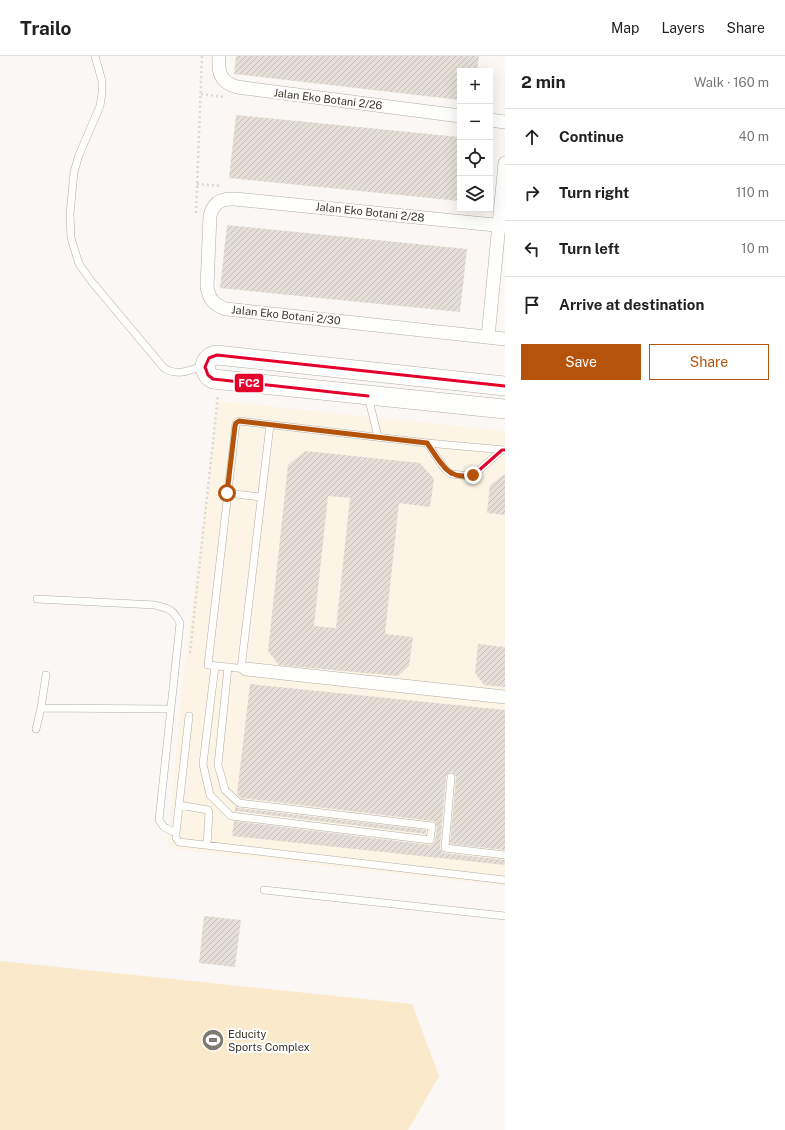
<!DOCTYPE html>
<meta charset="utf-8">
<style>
body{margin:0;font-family:"Public Sans",sans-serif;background:#f2f2f2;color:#222}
.controls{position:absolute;right:12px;top:12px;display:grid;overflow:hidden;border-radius:0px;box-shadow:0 4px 16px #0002}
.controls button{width:36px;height:36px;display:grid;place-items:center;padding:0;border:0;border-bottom:1px solid #e0e0e0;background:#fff;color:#222;font:20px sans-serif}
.stop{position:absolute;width:12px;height:12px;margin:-9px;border:3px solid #b45309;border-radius:50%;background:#fff}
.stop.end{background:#b45309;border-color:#fff;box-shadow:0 1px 4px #0008}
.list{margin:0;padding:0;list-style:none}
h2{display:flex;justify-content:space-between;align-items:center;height:52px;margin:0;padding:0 16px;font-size:17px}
h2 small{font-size:13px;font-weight:400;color:#767676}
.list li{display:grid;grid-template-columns:26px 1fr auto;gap:12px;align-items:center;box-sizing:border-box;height:56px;padding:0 16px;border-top:1px solid #e0e0e0}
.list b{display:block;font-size:15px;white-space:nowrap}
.list em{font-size:13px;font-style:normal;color:#767676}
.actions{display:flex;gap:8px;padding:12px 16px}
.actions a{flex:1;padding:9px 0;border:1px solid #b45309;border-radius:0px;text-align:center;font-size:14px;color:#b45309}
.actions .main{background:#b45309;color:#fff}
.icon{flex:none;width:22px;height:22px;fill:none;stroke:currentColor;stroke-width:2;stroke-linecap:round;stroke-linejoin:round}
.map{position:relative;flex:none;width:505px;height:1074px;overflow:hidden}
header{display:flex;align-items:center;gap:24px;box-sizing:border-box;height:56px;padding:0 20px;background:#fff;border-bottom:1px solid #e0e0e0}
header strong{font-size:19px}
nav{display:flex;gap:22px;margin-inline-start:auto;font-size:14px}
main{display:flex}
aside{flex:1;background:#fff}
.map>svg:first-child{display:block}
.built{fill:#fcf4e5}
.pitch{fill:#fbe9cb}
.building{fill:url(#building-hatch);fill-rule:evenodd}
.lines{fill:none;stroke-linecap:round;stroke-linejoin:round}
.lane-casing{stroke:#b2aea8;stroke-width:8}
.street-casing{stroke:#b2aea8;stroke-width:14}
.secondary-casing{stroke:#b2aea8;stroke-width:20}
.path{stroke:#d9d8d5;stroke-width:2.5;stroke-dasharray:2 3;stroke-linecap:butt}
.lane{stroke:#fefefd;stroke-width:7}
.street{stroke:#fefefd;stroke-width:13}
.secondary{stroke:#fefefd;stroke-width:19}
.bus-1-casing{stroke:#fff;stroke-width:6}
.bus-1{stroke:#e4002b;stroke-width:3}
.route{stroke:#b45309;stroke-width:5}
.labels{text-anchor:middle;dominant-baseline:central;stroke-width:4;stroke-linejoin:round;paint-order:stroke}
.street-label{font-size:11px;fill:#3d362a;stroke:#fff}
.poi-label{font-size:11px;fill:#3d362a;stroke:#fff;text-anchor:start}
.line-badge{stroke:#fff;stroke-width:1.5}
.badge-label{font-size:11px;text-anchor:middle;font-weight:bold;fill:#fff}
</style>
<header>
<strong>Trailo</strong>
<nav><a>Map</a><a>Layers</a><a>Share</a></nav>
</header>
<main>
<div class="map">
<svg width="505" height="1074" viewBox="0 0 505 1074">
<defs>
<pattern id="building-hatch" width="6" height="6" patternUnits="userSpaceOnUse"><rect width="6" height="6" fill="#e5dfd8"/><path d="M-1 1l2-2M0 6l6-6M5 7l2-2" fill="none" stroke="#c5c0ba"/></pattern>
</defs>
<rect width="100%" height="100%" fill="#faf7f4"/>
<path class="built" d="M218,345L505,375V830L167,792L184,616Z"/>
<path class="pitch" d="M0,905L412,948L439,1020L408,1074H0Z"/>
<path class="building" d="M236,0H479L477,15H460V44L234,18Z
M236,59L460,81V145L229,122Z
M227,169L467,193L460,256L220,232Z
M305,395L420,407L434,423L430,451L399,447L385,578L413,581L409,610L398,620L279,609L268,595L288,409ZM328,440L350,442L336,572L314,570Z
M505,418V459L487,457L490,429Z
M478,588L505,591V631L484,629L475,617Z
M250,628L505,654V794L450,788L456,721L454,717L451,716L447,718L446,721L440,792L442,796L444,797L505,804V809L232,780L234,765L430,789L432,788L435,785L437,771L435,766L433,765L241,742L237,738Z
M235,750L238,752L426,774V778L235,755Z
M204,860L241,864L235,911L199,907Z"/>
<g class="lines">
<g class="lane-casing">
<path id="lane" d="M95,0L102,25V37L100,50L79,99L74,116L70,158L71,182L79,208L92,226L164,312C178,321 191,314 204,309
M368,340L378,381
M427,387L444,412L451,418L469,420L477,416L502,394
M227,437L260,441
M37,543L155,549C169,553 173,553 180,567L159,764L164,771L176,777
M215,610L203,708L210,739L231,760L430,784L432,770L239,747L225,734L218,709L228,611
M241,613L270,369
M246,613L208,609L236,367L239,365L427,387L505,394
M41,652L170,653
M189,660L176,777V782L179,786L505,824
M36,673L41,652L46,619
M451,721L445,792L505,799
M179,749L208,754L209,756L207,789
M264,834L505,860"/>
</g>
<g class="street-casing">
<path id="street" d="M219,0C218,17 220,26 237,31L460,60
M490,64L505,66
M505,170L235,143C221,142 213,147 210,160L207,231C209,243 214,249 226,253L505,283
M488,281L505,107
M246,613L505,641"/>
</g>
<g class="secondary-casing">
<path id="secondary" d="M505,330L217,299C203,301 201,316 213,323L505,353"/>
</g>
<path class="path" d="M201,38L224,41
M197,128L222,130
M196,157L202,0
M190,597L218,339"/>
<use href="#lane" class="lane"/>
<use href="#street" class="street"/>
<use href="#secondary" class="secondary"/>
<g class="bus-1-casing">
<path id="bus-1" d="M368,340L213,323L208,319L205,311L209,302L217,299L505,330
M378,381L427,387L444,412L451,418L469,420L477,416L502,394H505"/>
</g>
<use href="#bus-1" class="bus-1"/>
</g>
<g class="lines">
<path class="route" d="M227,437L235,370L236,367L239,365L427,387C439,404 448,426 473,419"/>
</g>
<defs>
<g id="stadium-disc" transform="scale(1.15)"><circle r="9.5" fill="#7f7a71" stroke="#fff"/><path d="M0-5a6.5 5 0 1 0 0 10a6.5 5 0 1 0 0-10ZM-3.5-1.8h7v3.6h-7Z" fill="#fff"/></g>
</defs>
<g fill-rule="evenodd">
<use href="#stadium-disc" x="213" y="984"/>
</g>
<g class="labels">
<g class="street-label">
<text transform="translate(328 43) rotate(7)">Jalan Eko Botani 2/26</text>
<text transform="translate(370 156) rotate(6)">Jalan Eko Botani 2/28</text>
<text transform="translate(286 259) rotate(6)">Jalan Eko Botani 2/30</text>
</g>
<g class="poi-label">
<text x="228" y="978">Educity<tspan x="228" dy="13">Sports Complex</tspan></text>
</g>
</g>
<rect class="line-badge" x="234" y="317" width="30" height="20" rx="4" fill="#e4002b"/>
<g class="badge-label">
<text x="249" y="331">FC2</text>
</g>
</svg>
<div class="controls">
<button>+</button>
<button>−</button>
<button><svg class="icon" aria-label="locate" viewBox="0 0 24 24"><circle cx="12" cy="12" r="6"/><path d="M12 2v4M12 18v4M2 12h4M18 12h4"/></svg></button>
<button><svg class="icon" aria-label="layers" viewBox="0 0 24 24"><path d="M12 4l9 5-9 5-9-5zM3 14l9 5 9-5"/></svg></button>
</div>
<div class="stop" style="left:227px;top:437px"></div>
<div class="stop end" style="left:473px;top:419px"></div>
</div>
<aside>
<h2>2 min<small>Walk · 160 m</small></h2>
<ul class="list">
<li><svg class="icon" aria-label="ahead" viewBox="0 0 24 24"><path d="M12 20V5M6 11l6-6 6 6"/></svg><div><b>Continue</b></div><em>40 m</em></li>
<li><svg class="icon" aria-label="right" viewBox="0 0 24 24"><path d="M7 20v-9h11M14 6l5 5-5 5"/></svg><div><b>Turn right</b></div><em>110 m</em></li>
<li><svg class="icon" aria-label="left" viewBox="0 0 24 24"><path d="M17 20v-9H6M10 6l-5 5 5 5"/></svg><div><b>Turn left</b></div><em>10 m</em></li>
<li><svg class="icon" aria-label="arrive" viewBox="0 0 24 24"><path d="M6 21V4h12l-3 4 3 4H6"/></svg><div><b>Arrive at destination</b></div></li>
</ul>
<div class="actions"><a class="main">Save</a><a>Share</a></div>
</aside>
</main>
